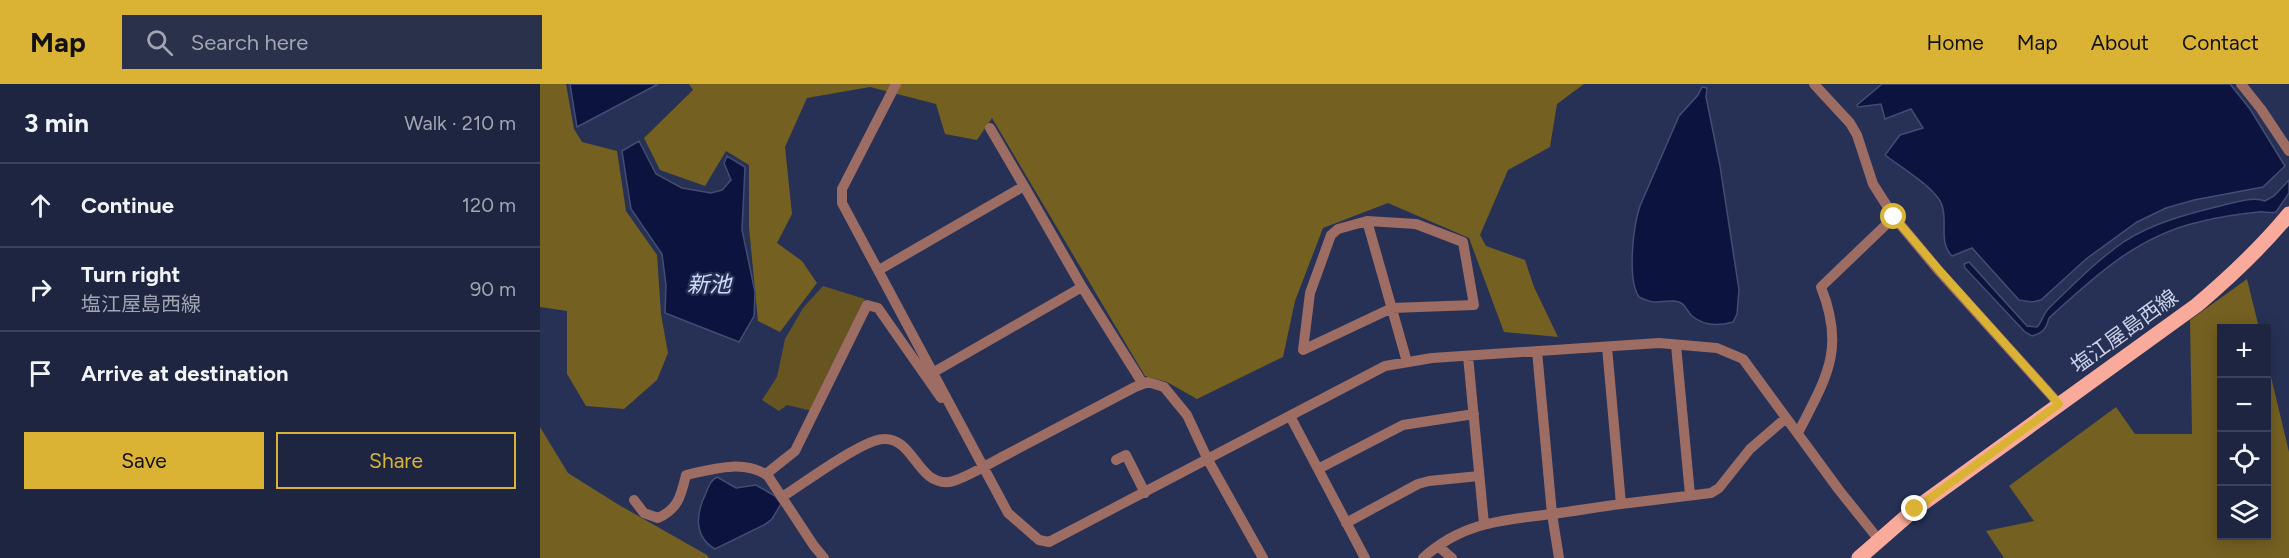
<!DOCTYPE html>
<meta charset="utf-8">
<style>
body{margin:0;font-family:Figtree,"Noto Sans JP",sans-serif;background:#2a314b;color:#f1f3f6}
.controls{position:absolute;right:18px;bottom:18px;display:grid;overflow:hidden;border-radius:0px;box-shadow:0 3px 15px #0003}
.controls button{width:54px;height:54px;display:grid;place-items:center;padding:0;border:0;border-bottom:2px solid #3b4259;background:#1d2540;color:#f1f3f6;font:30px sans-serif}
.stop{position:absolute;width:18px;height:18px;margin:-14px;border:4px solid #dab334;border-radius:50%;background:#fff}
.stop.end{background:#dab334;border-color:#fff;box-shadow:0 2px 6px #0008}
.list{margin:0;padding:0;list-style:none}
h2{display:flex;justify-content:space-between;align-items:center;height:78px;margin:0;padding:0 24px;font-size:26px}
h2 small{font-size:20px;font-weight:400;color:#a0a5b1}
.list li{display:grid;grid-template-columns:39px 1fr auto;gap:18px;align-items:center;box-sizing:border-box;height:84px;padding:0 24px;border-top:2px solid #3b4259}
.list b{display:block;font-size:22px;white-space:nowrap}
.list p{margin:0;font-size:20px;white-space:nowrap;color:#a0a5b1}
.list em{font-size:20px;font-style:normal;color:#a0a5b1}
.actions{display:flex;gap:12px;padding:18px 24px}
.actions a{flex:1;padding:14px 0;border:2px solid #dab334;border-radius:0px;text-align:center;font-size:21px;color:#dab334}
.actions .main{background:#dab334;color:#111}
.icon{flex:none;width:33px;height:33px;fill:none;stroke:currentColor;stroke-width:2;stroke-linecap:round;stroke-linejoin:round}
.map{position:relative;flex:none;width:1749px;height:474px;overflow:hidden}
header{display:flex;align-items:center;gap:36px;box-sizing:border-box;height:84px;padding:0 30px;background:#dab334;color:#111}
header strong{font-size:28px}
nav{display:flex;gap:33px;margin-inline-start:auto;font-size:21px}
.search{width:420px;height:54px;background:#2a314b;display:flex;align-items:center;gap:15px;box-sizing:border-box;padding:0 21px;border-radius:0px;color:#a0a5b1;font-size:22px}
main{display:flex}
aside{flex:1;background:#1d2540}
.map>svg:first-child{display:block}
.green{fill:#665521}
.forest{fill:#746021}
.water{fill:#0c133f;stroke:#454c71;stroke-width:1.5}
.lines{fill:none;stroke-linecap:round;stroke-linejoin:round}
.minor{stroke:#9d6c63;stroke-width:10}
.primary{stroke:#faaa9a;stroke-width:15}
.route{stroke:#dab334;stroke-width:8}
.labels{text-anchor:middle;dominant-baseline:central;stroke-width:4.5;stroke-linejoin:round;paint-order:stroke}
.street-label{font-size:21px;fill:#c9d0e7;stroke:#273155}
.water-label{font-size:22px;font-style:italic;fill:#d0dafa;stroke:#273155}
</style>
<header>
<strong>Map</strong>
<div class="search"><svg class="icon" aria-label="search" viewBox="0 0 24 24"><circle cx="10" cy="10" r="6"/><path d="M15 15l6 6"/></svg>Search here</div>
<nav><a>Home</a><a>Map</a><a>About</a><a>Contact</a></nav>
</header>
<main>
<aside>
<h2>3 min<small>Walk · 210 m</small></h2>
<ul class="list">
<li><svg class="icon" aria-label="ahead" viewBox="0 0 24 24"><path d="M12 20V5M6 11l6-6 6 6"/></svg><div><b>Continue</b></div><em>120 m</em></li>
<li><svg class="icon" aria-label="right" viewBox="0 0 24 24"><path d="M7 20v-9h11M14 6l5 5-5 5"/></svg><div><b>Turn right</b><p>塩江屋島西線</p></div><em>90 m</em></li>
<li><svg class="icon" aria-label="arrive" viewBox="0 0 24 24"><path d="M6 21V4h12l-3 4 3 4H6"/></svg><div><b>Arrive at destination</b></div></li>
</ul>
<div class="actions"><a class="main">Save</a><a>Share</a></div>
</aside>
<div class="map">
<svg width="1749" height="474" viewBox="0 0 1749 474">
<rect width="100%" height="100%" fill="#273155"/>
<path class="green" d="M283,202L325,215L272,327L247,321L239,327L222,316L237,293L245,255L263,224Z"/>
<path class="forest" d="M0,0H26L34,45L42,58L77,67L86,127L117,171L121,230L128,269L117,296L84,325L46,322L27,290V227L0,223Z
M149,0H1044L1017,20L1010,63L968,86L940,151L946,162L985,176L994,203L1018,253L964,248L929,154L848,119L783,144L755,217L743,273L657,315L627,298L605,292L452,34L437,56L405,50L396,20L330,3L267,14L245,63L252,130L237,159L262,177L277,199L240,248L218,237L209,143V81L186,67L165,102L120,86L104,54L153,6Z
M1707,195L1719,244H1682V452H1726L1727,276L1749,368V474H1464L1446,447L1494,437L1469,402L1576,323L1595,350H1652L1650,236Z
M0,343L28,389L79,421L167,471L169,474H0Z"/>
<path class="water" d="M30,0H118L37,43Z
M1342,0H1690L1710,25L1745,82L1723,103L1654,116L1626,124L1597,138L1546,175L1501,216L1492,218L1479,216L1432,164L1412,172C1398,157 1408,139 1402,121C1396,104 1359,82 1345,71L1360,51L1383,44L1371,25L1345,35L1341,20L1318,23L1317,21Z
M1162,3L1167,4L1166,13L1180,82L1199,206L1197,230L1193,238C1179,242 1164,242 1152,232C1146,226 1145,218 1135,217C1119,216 1117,222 1099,213C1087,195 1093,143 1100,122L1139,32L1158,11Z
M99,57L116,90L142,104L171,109L182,106L191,96L184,79L187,72L205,83L202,146L215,208L214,232L199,258L125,229L126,201L122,170L91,125L82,67Z
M1749,96V109L1736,128C1729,130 1725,127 1718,128C1698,130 1678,133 1659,138C1597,152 1554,193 1509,234C1506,245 1503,249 1492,252L1485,248L1425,184L1424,180L1429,178L1487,242L1497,243C1502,238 1503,230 1509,224C1533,201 1557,176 1585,157C1613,139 1647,130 1680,122C1692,119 1713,112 1725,117L1734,112Z
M177,393L196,404L216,401L235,412L241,420L232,435L224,441L175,465C153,452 156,429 166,409C169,402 170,397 177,393Z"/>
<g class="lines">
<path class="minor" d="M356,0L302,105V119L468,429L499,456L509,458L845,282L892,274L1119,259L1177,264L1203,275L1299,406L1339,456
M1274,0L1310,39L1317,51L1333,100L1354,133L1399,187L1519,320
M1701,0L1721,25L1749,67
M450,44L484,102
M827,137L798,145L791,151L770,209L763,266L852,224L934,221L923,158L876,140L827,137L867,278
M339,186L484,102L542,203L603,300
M1136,261L1150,411
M997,267L1012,430L1019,474
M928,272L944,440
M394,288L542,203
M750,332L825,474
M1258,349C1286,294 1306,266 1281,203L1354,133
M576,376L586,371L605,409
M778,385L863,341L934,330
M226,390L255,367L327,221L338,224L401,314
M242,413C263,400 323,355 344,355C374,354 377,401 409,398C420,397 451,379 462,373C507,349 551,326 595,303L608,298L624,303L647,331L668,376L723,474
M94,416L104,429L118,434C138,425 141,412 146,391C172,385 205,375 228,392L274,462L284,474
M1081,420L1171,409L1179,404L1210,365L1246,334
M806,439L878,400L889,397L939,392
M898,462L912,474
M883,474C922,438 963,436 1012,430C1035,427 1058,423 1081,420L1067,263"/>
<path class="primary" d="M1319,474L1375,425L1657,221C1690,193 1721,164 1749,130"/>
</g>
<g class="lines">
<path class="route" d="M1354,133L1399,186L1519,320L1375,425"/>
</g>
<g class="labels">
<g class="street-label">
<text transform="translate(1584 247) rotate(-36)">塩江屋島西線</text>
</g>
<g class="water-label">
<text x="169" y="200">新池</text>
</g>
</g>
</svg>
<div class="controls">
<button>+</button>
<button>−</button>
<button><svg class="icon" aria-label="locate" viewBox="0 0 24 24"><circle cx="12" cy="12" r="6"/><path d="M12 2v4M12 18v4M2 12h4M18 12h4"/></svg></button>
<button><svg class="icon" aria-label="layers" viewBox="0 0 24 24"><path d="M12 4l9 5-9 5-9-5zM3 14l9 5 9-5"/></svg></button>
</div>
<div class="stop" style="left:1354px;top:133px"></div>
<div class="stop end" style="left:1375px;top:425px"></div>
</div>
</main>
